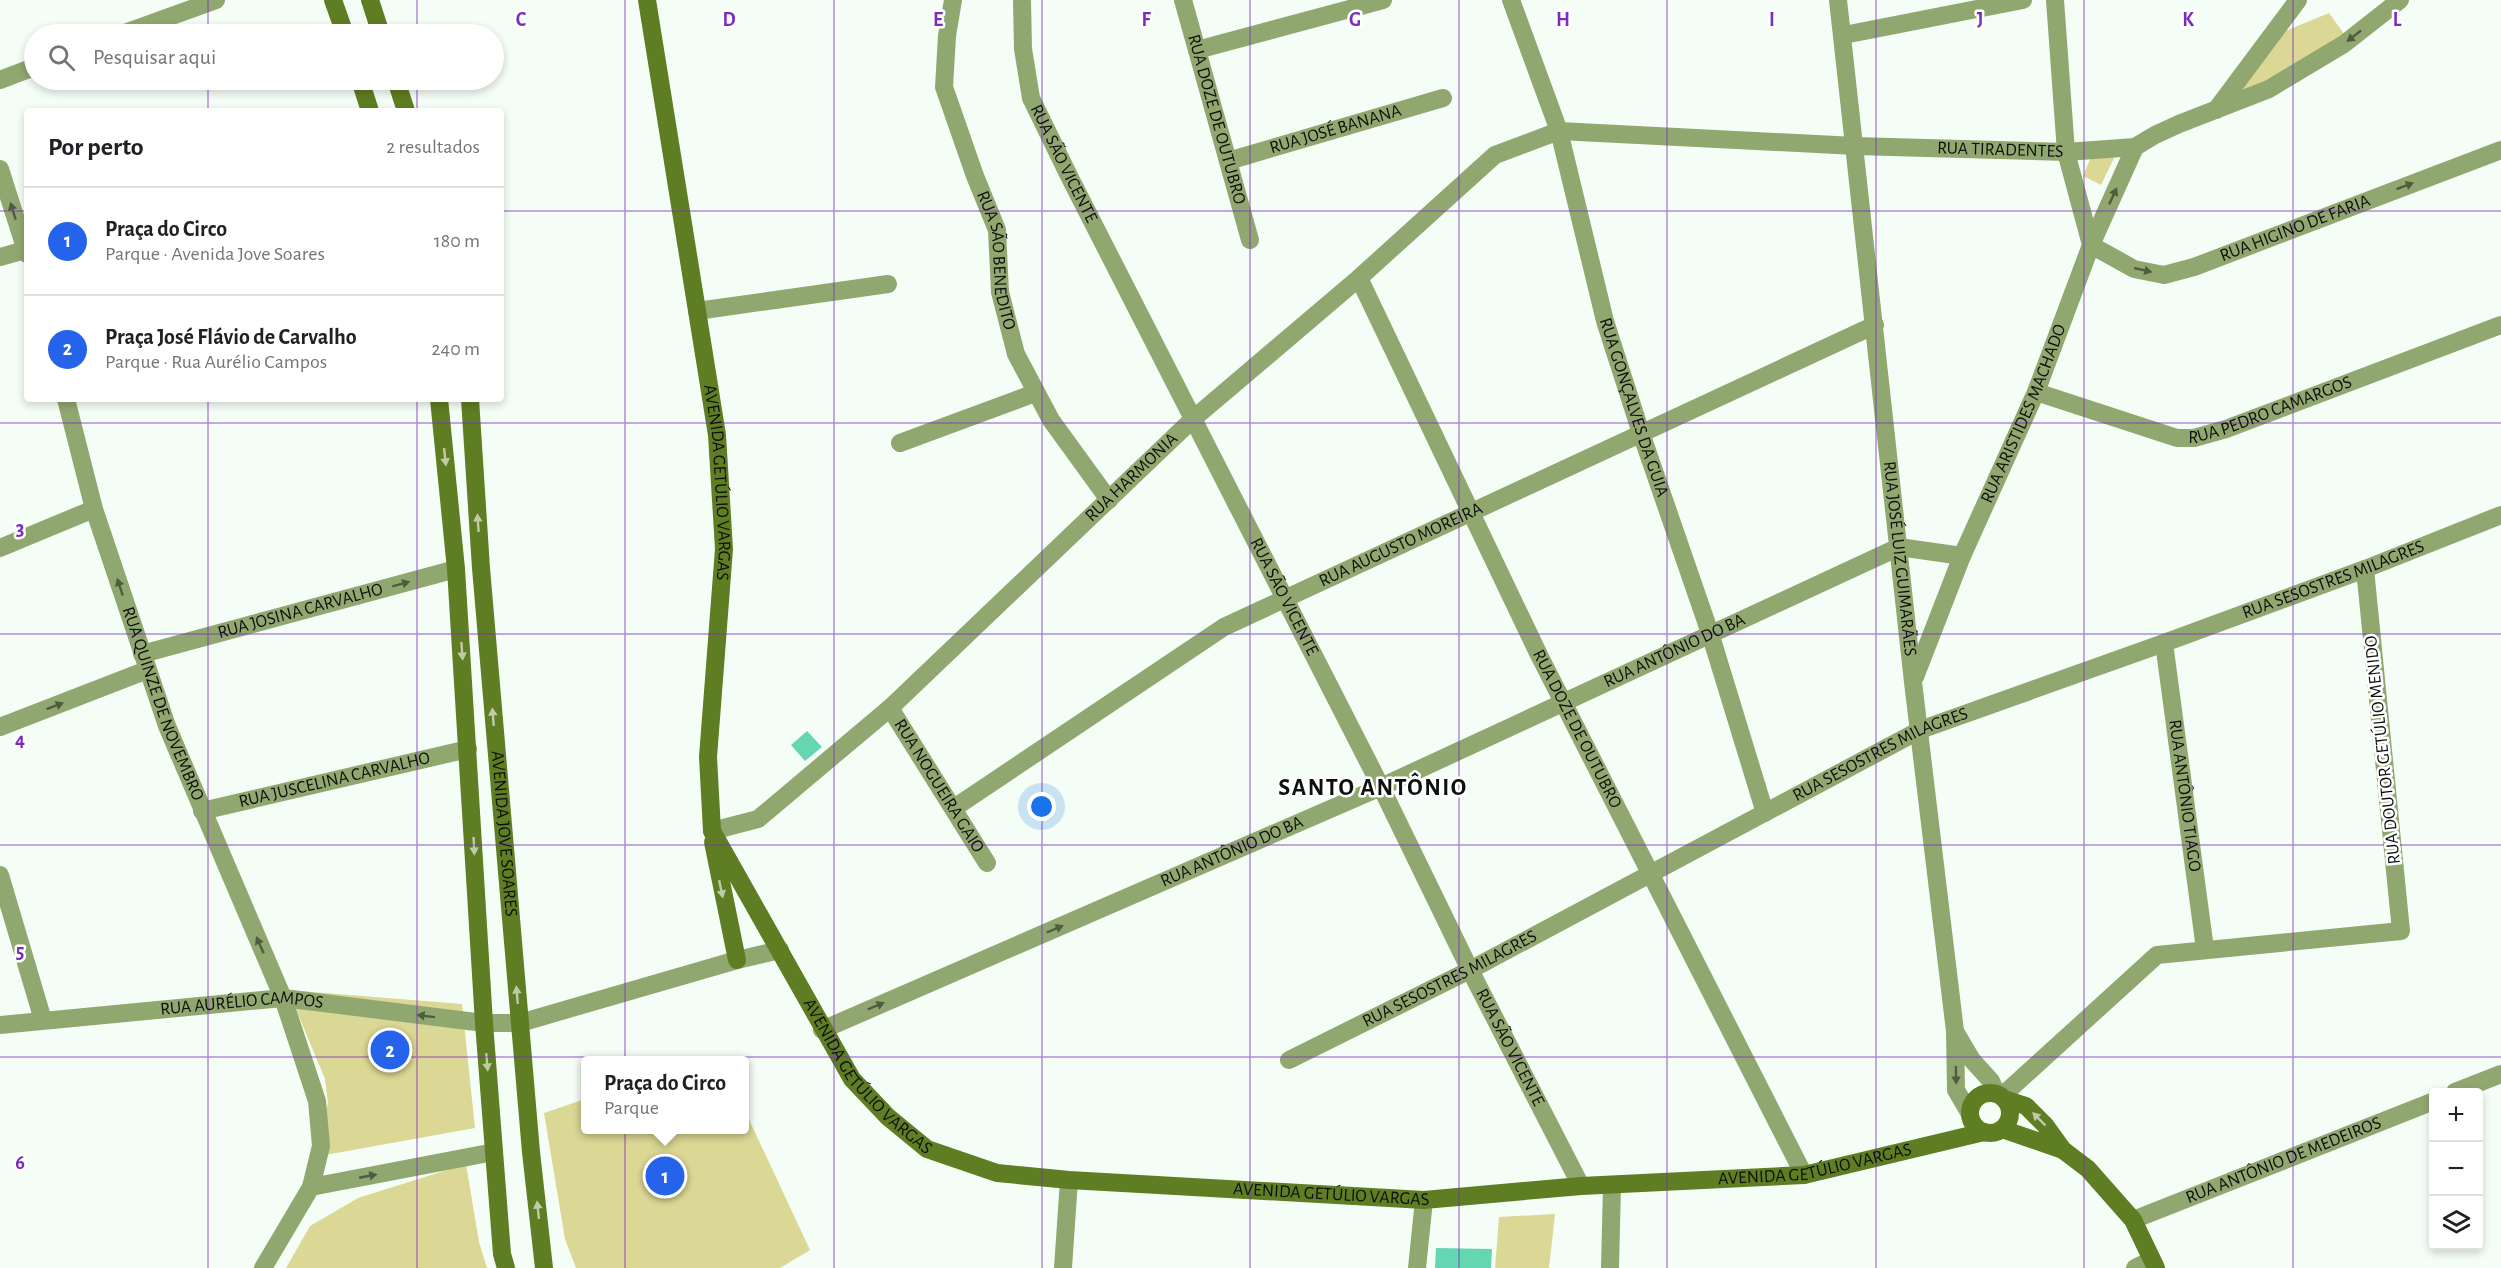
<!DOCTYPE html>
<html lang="pt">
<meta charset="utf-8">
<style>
body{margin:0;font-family:"Alegreya Sans",sans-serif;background:#f2f2f2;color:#202124}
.controls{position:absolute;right:18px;bottom:18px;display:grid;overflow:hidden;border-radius:6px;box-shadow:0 3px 9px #0003}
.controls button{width:54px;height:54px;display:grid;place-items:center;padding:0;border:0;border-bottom:2px solid #e0e0e0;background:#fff;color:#202124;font:30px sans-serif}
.you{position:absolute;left:1042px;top:807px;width:21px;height:21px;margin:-15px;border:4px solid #fff;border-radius:50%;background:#1a73e8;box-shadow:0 0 0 9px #1a73e833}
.badge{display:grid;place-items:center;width:39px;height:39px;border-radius:50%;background:#2563eb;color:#fff;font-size:20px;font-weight:700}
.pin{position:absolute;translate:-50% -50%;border:3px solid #fff;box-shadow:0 2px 6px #0006}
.popup{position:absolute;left:581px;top:1056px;width:168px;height:78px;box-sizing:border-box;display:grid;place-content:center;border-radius:6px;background:#fff;filter:drop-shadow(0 2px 4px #0005);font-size:20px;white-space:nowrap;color:#757577}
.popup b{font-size:22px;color:#202124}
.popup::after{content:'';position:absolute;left:50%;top:100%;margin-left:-12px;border:12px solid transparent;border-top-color:#fff}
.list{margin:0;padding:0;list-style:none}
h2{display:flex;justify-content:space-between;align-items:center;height:78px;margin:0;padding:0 24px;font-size:26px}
h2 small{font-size:20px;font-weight:400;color:#757577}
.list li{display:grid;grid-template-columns:39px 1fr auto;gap:18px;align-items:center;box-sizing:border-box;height:108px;padding:0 24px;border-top:2px solid #e0e0e0}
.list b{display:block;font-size:22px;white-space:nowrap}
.list p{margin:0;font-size:20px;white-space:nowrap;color:#757577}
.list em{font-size:20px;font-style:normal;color:#757577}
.icon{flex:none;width:33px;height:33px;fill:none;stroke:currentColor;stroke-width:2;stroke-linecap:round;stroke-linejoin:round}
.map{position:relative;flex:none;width:2501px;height:1268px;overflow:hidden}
.search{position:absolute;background:#fff;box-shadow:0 3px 9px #0003;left:24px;top:24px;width:480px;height:66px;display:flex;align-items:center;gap:15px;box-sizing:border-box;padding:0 21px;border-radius:33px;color:#757577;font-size:22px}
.panel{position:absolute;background:#fff;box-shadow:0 3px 9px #0003;left:24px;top:108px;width:480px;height:294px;border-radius:6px}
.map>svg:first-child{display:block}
.green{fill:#dbd794}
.building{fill:#64d7b2}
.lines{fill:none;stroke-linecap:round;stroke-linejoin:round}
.street{stroke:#91a770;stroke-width:18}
.secondary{stroke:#5f7d22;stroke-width:18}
.oneway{fill:#4f5c3e}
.oneway2{fill:#bfcba7}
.grid{fill:none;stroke:#7b2cbf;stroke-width:1.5;stroke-opacity:0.55}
.labels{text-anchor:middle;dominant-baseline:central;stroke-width:5;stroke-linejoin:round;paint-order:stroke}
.street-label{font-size:18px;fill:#0d100d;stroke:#fff}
.district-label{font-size:24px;font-weight:bold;letter-spacing:1.5px;fill:#0d100d;stroke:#fff}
.grid-label{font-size:20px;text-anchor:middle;font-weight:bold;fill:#7b2cbf;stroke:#fff;stroke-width:5;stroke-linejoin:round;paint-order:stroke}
</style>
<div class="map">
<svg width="2501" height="1268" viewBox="0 0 2501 1268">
<rect width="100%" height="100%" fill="#f5fef6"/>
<path class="green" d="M2329,13L2347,38L2243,99L2241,79L2283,32Z
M2116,154L2101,185L2083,176L2091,157Z
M288,990L462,1004L475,1128L314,1157L328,1103L325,1079Z
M585,1099L586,1130H744L745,1111L810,1250L780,1268H576L565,1239L544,1113Z
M466,1164L479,1242L487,1268H286L310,1226L358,1198Z
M1555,1214L1549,1268H1495L1499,1217Z"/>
<path class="building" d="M807,731L822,747L805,761L791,745Z
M1436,1248L1492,1249L1491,1268H1435Z"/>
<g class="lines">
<g class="street">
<path id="s1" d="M953,0L947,36L944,87L975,176L997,230L1000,292L1016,354L1051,420L1109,500"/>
<path id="s2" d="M1022,0L1023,49L1031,98L1070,178L1381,787L1470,970L1581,1186"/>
<path id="s3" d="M1183,0L1250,240"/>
<path id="s4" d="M1511,0L1559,131L1605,321L1641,433L1710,633L1765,813"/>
<path id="s5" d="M1838,0L1913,682L1955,1031L1956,1090L1970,1114"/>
<path d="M2055,0L2066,152L2091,245"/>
<path d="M122,34L216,0"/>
<path d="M1844,35L2023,0"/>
<path d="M1197,50L1383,0"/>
<path d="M0,80L34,67"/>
<path d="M2216,110L2298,0"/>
<path id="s6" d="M1228,161L1443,98"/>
<path d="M0,169L27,254"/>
<path id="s7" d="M2091,245L2134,269L2164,275L2194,267L2501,150"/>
<path d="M0,257L25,250"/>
<path id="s8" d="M1359,278L1539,655L1804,1175"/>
<path d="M697,311L888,284"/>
<path id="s9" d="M2036,392L2177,438H2194L2226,429L2501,325"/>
<path id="s10" d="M66,399L94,509L167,726L283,998L317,1101L321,1146L311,1187L263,1268"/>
<path d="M900,443L1035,393"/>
<path d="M0,548L94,509"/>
<path id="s11" d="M2164,643L2205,949"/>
<path id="s12" d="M142,654L456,569"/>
<path id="s13" d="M1915,677L1962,556L2036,392L2091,245L2135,147"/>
<path id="s14" d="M890,708L987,863"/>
<path d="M0,727L147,670"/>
<path id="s15" d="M954,808L1224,627L1875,325"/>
<path id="s16" d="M202,811L468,749"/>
<path id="s17" d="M712,831L758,819L890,708L1193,419L1359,278L1495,155L1559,131L1855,146L2066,152L2135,147L2155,135L2179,124L2269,89L2344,44L2400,0"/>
<path d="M0,875L43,1020"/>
<path id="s18" d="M0,1025L283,998L484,1023H520L737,960L780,950"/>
<path id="s19" d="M822,1030L1381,787L1899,547L1962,556"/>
<path d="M1956,1033L1972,1060L1991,1081L1996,1093"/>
<path id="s20" d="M1289,1060L1470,970L1920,730L2164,643L2365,569L2501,515"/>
<path d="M2455,1092L2501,1074"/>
<path d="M2002,1096L2157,955L2401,931L2365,569"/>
<path d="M311,1187L494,1152"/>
<path id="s21" d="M2133,1220L2434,1101"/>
<path d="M1063,1268L1069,1180"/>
<path d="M1417,1268L1424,1200"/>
<path d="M1610,1268L1612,1185"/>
<path d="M2135,1268L2151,1260"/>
</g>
<g class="secondary">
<path d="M333,0L345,34"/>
<path d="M370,0L381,34"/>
<path id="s22" d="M647,0L717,435L724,549L708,757L712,831L852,1079L888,1117L927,1149L997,1173L1069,1180L1424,1200L1581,1186L1804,1175L1984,1132"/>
<path d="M360,80L370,111"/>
<path d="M396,80L406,111"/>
<path d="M439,399L456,569L484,1023L502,1254L506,1268"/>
<path id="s23" d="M470,399L481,568L531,1152L544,1268"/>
<path d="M713,842L737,960"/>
<circle cx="1990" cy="1113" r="20"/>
<path d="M2007,1100L2026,1106L2045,1125L2063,1150L2088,1169L2133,1220L2156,1268"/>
<path d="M2002,1129L2063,1150"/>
</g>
</g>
<defs><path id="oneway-solid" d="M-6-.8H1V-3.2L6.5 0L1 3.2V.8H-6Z" transform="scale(1.5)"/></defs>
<g class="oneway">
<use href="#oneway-solid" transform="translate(2354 36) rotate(142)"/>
<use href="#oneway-solid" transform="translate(2405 186) rotate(-21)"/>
<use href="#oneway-solid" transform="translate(2113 196) rotate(-65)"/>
<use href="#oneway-solid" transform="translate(13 211) rotate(-107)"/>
<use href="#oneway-solid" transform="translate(2143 270) rotate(13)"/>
<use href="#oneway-solid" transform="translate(401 584) rotate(-15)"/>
<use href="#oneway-solid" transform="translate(120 587) rotate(-108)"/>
<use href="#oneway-solid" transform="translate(55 706) rotate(-21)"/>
<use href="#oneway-solid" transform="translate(1055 929) rotate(-23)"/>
<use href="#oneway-solid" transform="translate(260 945) rotate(-114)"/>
<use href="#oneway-solid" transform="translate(876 1006) rotate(-23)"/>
<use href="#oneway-solid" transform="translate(426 1016) rotate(-173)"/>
<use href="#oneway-solid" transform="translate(1956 1075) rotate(89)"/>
<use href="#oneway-solid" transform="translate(368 1176) rotate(-11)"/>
</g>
<g class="oneway2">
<use href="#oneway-solid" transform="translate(445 457) rotate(84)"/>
<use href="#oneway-solid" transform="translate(478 523) rotate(-94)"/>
<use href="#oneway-solid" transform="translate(462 651) rotate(86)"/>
<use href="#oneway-solid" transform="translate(493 717) rotate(-95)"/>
<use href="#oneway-solid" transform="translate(474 846) rotate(87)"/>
<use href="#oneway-solid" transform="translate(721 889) rotate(78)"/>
<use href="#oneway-solid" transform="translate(517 995) rotate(-95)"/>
<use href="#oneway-solid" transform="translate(487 1062) rotate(85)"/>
<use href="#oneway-solid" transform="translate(2039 1119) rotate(-135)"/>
<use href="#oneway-solid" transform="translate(538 1210) rotate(-96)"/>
</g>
<path class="grid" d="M208,0V34M417,0V34M625,0V1268M834,0V1268M1042,0V1268M1250,0V1268M1459,0V1268M1667,0V1268M1876,0V1268M2084,0V1268M2293,0V1268M208,80V111M417,80V111M0,211H27M501,211H2501M208,399V1268M417,399V1268M0,423H2501M0,634H2501M0,845H2501M0,1057H2501"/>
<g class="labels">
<g class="street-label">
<text stroke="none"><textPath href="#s3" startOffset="124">RUA DOZE DE OUTUBRO</textPath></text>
<text stroke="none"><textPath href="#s6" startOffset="112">RUA JOSÉ BANANA</textPath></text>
<text stroke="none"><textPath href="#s17" startOffset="1550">RUA TIRADENTES</textPath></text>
<text stroke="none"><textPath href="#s2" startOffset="172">RUA SÃO VICENTE</textPath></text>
<text stroke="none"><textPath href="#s7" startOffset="219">RUA HIGINO DE FARIA</textPath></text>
<text stroke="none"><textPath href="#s1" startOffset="270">RUA SÃO BENEDITO</textPath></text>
<text stroke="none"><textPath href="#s4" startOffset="426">RUA GONÇALVES DA GUIA</textPath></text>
<text stroke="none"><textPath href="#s9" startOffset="246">RUA PEDRO CAMARGOS</textPath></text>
<text stroke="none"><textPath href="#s13" startOffset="285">RUA ARISTIDES MACHADO</textPath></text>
<text stroke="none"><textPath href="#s17" startOffset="554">RUA HARMONIA</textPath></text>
<text stroke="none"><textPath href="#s22" startOffset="488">AVENIDA GETÚLIO VARGAS</textPath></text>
<text stroke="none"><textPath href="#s15" startOffset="520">RUA AUGUSTO MOREIRA</textPath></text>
<text stroke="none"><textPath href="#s5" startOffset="562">RUA JOSÉ LUIZ GUIMARÃES</textPath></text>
<text stroke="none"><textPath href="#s20" startOffset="1152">RUA SESOSTRES MILAGRES</textPath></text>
<text stroke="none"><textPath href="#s2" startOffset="658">RUA SÃO VICENTE</textPath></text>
<text stroke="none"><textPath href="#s12" startOffset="164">RUA JOSINA CARVALHO</textPath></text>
<text stroke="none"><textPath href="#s19" startOffset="933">RUA ANTÔNIO DO BA</textPath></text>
<text stroke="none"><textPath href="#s10" startOffset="320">RUA QUINZE DE NOVEMBRO</textPath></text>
<text stroke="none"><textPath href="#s8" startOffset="501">RUA DOZE DE OUTUBRO</textPath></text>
<text transform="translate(2383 750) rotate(-96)">RUA DOUTOR GETÚLIO MENIDO</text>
<text stroke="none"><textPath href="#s20" startOffset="666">RUA SESOSTRES MILAGRES</textPath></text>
<text stroke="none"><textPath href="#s16" startOffset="136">RUA JUSCELINA CARVALHO</textPath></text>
<text stroke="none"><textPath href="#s14" startOffset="92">RUA NOGUEIRA GAIO</textPath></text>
<text stroke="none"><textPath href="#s11" startOffset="154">RUA ANTÔNIO TIAGO</textPath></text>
<text stroke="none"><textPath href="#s23" startOffset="436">AVENIDA JOVE SOARES</textPath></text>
<text stroke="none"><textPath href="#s19" startOffset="447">RUA ANTÔNIO DO BA</textPath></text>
<text stroke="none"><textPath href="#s20" startOffset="180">RUA SESOSTRES MILAGRES</textPath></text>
<text stroke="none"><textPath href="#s18" startOffset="243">RUA AURÉLIO CAMPOS</textPath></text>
<text stroke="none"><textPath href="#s2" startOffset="1162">RUA SÃO VICENTE</textPath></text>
<text stroke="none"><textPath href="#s22" startOffset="1130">AVENIDA GETÚLIO VARGAS</textPath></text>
<text stroke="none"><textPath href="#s21" startOffset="162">RUA ANTÔNIO DE MEDEIROS</textPath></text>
<text stroke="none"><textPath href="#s22" startOffset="2120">AVENIDA GETÚLIO VARGAS</textPath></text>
<text stroke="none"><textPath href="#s22" startOffset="1634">AVENIDA GETÚLIO VARGAS</textPath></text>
</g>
<g class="district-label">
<text x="1373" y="788">SANTO ANTÔNIO</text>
</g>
</g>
<g class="grid-label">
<text x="521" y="26">C</text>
<text x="729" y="26">D</text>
<text x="938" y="26">E</text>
<text x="1146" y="26">F</text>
<text x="1355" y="26">G</text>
<text x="1563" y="26">H</text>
<text x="1772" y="26">I</text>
<text x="1980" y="26">J</text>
<text x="2188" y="26">K</text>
<text x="2397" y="26">L</text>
<text x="20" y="535">3</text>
<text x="20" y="746">4</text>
<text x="20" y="958">5</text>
<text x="20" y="1169">6</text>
</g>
</svg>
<div class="controls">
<button>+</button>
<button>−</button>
<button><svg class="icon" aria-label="layers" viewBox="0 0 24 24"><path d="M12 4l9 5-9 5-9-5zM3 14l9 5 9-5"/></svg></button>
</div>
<div class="you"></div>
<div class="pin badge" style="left:665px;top:1176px">1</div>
<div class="popup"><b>Praça do Circo</b>Parque</div>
<div class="pin badge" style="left:390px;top:1050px">2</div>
<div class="search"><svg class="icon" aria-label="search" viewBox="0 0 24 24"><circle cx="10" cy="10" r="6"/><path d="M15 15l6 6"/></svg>Pesquisar aqui</div>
<section class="panel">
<h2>Por perto<small>2 resultados</small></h2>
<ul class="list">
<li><span class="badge">1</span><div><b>Praça do Circo</b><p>Parque · Avenida Jove Soares</p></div><em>180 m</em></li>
<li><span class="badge">2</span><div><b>Praça José Flávio de Carvalho</b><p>Parque · Rua Aurélio Campos</p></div><em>240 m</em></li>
</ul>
</section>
</div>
